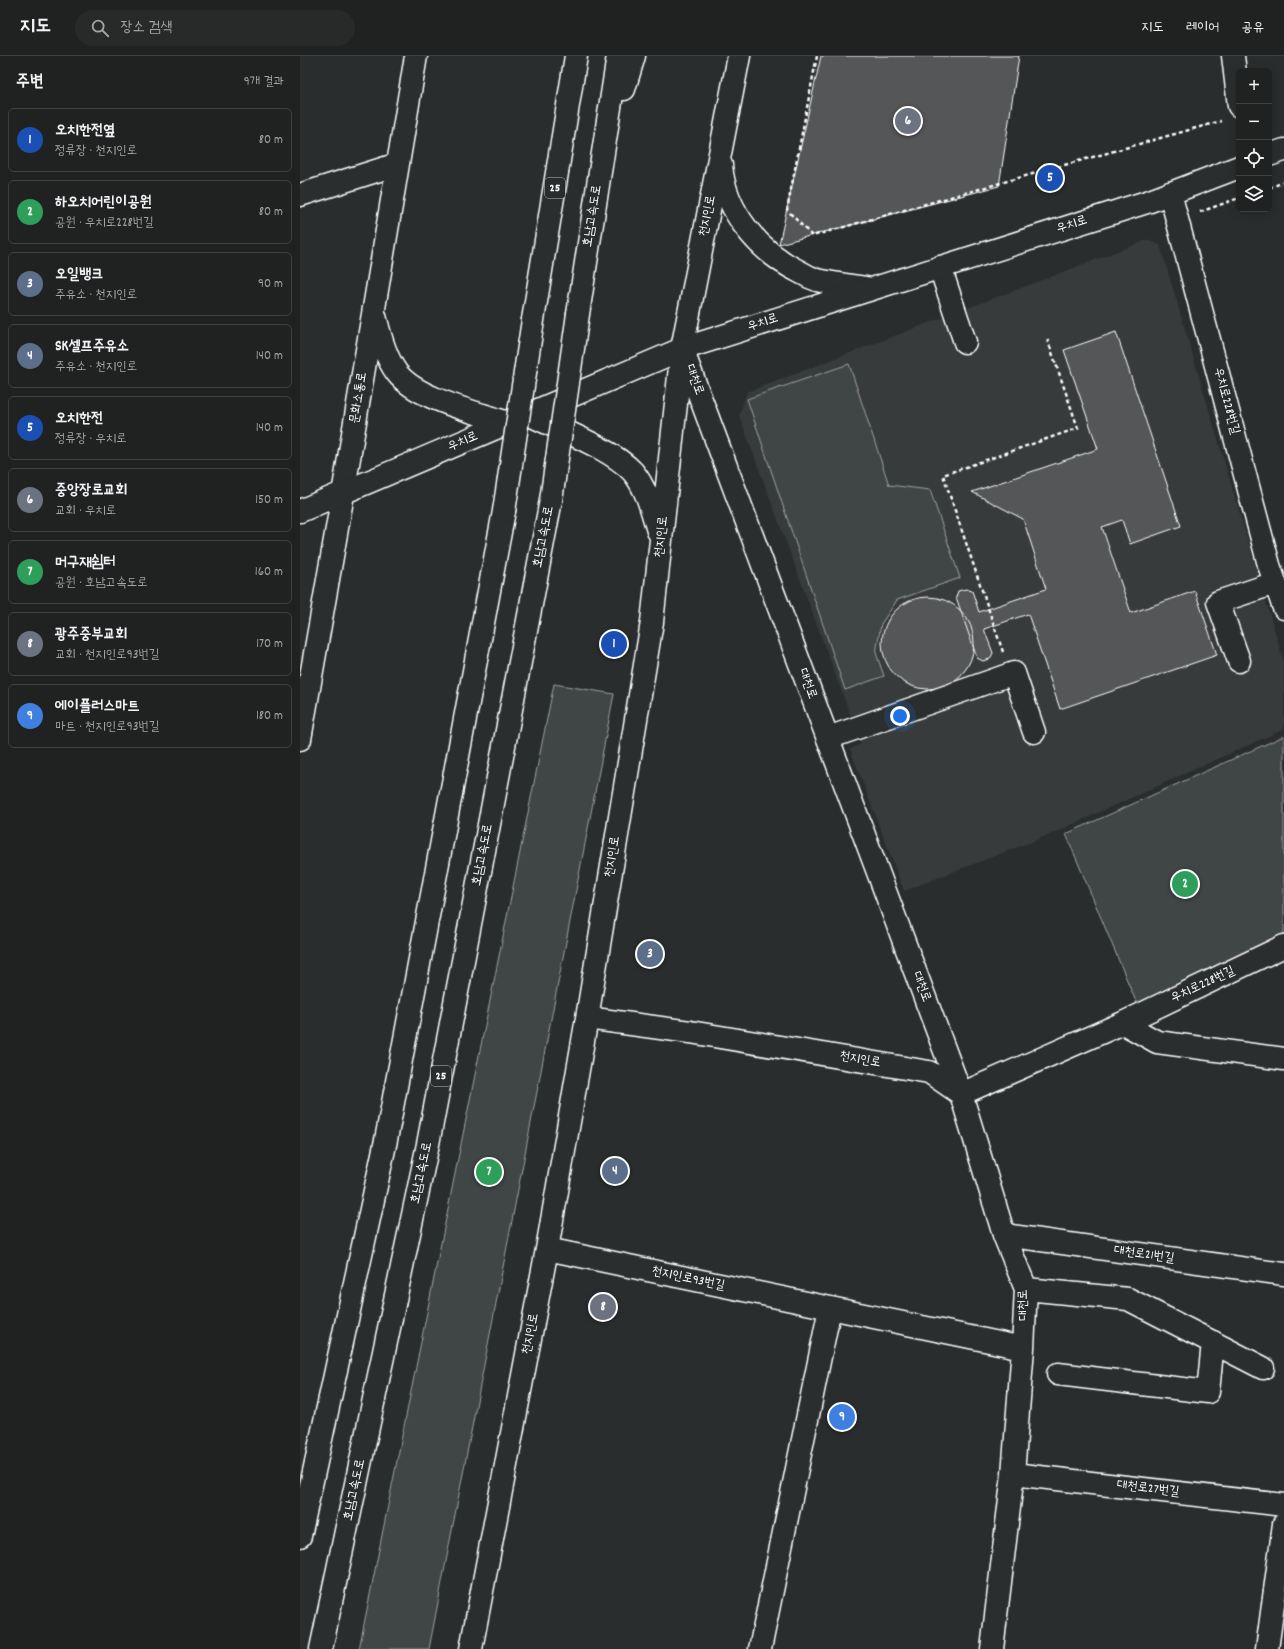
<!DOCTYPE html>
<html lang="ko">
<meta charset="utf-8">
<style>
body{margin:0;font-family:Dekko,"Poor Story",sans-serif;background:#282a2a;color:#f1f3f6}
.controls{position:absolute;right:12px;top:12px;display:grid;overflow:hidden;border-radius:6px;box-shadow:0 2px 10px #0003}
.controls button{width:36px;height:36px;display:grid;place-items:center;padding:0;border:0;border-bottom:1px solid #3d3f40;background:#202222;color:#f1f3f6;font:20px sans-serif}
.you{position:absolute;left:600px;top:660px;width:14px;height:14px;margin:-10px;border:3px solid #fff;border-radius:50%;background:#1a73e8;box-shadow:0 0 0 6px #1a73e833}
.badge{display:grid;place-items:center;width:26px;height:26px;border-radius:50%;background:#ff9aa2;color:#fff;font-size:13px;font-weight:700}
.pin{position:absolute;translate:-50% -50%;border:2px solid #fff;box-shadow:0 1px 4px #0006}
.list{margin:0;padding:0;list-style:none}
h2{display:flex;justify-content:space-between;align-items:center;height:52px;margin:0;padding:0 16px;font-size:17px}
h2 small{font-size:13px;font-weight:400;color:#a2a4a5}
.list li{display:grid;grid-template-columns:26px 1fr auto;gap:12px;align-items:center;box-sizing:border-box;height:64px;margin:0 8px 8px;padding:0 8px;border:1px solid #3d3f40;border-radius:6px}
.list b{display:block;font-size:15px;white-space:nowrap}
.list p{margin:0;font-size:13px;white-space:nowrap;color:#a2a4a5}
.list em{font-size:13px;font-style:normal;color:#a2a4a5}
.icon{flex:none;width:22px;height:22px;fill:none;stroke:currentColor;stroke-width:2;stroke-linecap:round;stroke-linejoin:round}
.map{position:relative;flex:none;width:984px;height:1593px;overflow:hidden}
header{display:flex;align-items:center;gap:24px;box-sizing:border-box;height:56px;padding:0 20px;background:#202222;border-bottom:1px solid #3d3f40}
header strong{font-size:19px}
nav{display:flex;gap:22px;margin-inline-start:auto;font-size:14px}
.search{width:280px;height:36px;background:#282a2a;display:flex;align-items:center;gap:10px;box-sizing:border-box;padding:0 14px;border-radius:22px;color:#a2a4a5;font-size:15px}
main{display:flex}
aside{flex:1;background:#202222}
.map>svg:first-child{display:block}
.built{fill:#373a3b}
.green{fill:#414445;stroke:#a0a2a2}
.building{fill:#555758;stroke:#fff}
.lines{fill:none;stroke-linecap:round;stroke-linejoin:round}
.minor-casing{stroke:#fff;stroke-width:25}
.major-casing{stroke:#fff;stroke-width:25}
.highway-casing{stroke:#fff;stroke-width:25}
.path{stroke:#fff;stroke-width:2.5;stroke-dasharray:4 3;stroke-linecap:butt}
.minor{stroke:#2a2d2e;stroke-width:22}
.major{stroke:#2a2d2e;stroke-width:22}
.highway{stroke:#2a2d2e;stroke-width:22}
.highway-bridge-casing{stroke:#fff;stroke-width:25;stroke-linecap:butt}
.highway-bridge{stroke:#2a2d2e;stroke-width:22}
.labels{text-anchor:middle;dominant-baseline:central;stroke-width:4;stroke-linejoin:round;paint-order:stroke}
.shield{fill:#2a2d2e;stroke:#bfc0c0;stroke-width:1}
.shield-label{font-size:12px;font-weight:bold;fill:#fff}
.street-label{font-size:13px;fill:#fff;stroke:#2a2d2e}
</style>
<header>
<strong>지도</strong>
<div class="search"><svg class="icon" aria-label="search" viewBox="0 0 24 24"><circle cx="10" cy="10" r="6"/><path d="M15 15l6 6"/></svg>장소 검색</div>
<nav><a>지도</a><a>레이어</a><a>공유</a></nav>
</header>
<main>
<aside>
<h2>주변<small>9개 결과</small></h2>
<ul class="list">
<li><span class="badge" style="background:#1a4fb4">1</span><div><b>오치한전옆</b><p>정류장 · 천지인로</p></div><em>80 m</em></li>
<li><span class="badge" style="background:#2e9e5b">2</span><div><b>하오치어린이공원</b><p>공원 · 우치로228번길</p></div><em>80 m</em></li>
<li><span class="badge" style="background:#5c6f8a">3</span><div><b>오일뱅크</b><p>주유소 · 천지인로</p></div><em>90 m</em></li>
<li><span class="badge" style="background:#5c6f8a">4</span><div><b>SK셀프주유소</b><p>주유소 · 천지인로</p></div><em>140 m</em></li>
<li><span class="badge" style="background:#1a4fb4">5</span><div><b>오치한전</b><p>정류장 · 우치로</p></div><em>140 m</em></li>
<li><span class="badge" style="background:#6b7280">6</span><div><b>중앙장로교회</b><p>교회 · 우치로</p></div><em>150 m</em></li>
<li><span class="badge" style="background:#2e9e5b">7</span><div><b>머구재쉼터</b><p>공원 · 호남고속도로</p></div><em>160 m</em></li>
<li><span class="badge" style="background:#6b7280">8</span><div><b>광주중부교회</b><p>교회 · 천지인로93번길</p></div><em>170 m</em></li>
<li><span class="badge" style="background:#3f7fe0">9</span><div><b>에이플러스마트</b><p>마트 · 천지인로93번길</p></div><em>180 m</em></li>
</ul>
</aside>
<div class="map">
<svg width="984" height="1593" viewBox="0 0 984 1593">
<rect width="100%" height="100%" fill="#2a2d2e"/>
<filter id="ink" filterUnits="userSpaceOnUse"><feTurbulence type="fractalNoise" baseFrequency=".025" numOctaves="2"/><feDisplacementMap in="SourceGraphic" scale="8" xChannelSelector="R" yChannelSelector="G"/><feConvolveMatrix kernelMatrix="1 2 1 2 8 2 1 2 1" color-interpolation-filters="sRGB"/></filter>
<g filter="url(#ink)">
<path class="built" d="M847,184L860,189L984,606V673L749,779L604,835L550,693L561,688L439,359L447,336Z"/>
<path class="green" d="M549,308L589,429L630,434L660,522L597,544L581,568L576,597L584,620L545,634L447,343Z
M254,628L314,638L129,1593H59Z
M984,680V878L837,948L766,778Z"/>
<path class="building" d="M521,0H719L699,130L479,188Z
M816,276L881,470L830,488L822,464L802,471L831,557L895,535L917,599L760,653L728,558L684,573L693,597L690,603L683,605L677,602L656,541L658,535L666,533L672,535L679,556L746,533L723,463L672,436L798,393L764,294Z
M582 587a46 46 0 1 1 92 0a46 46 0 1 1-92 0Z"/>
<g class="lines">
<g class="minor-casing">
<path id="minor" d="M933,0L939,50
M421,109C425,156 459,196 500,216C505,219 511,222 517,224C534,228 553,230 571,233
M870,137L969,509L984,552
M0,139L98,108
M640,211L665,286
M75,260C80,279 85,301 97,317C117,343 176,356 208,367
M384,298L661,1038L704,1179L726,1233L723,1292L713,1418L692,1593
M228,358C258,373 311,392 333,416C347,433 352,455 358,475
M939,605L918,546L975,527
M528,682L714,617L734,676
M0,683L43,438L116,0
M287,962L390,976L629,1016L661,1038L823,967L984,890
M823,967L857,986L984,1003
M704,1179L984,1218
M247,1193L723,1292
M726,1233L828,1243L963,1312
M758,1318L908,1336L913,1286
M713,1418L984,1449
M171,1593L247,1193L287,962L352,566L382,293L439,0
M460,1593L530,1252
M967,1593L984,1468"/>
</g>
<g class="major-casing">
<path id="major" d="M969,99L984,94
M0,455L382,293L850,145L939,111"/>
</g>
<g class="highway-casing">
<path id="highway" d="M324,33L334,0
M278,258L318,0
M233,264L276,0
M0,1480L86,1084L204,455
M21,1593L128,1088L251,444"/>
</g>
<path class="path" d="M517,0L487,154L512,180L921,65
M969,132L984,126
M900,156L939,142
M703,596L643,419L778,372L747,282"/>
<use href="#minor" class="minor"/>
<use href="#major" class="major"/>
<use href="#highway" class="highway"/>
<g class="highway-bridge-casing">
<path id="highway-bridge" d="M251,444L278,258
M204,455L233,264"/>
</g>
<use href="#highway-bridge" class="highway-bridge"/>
</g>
</g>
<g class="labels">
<g class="shield">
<rect x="245" y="122" width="20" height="20" rx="3"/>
<rect x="131" y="1010" width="20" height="20" rx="3"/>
</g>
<g class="shield-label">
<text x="255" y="132">25</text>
<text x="141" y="1020">25</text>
</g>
<g class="street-label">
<text transform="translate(293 160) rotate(-81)">호남고속도로</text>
<text transform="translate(408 160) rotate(-79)">천지인로</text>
<text transform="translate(772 169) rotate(-18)">우치로</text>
<text transform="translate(463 267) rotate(-18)">우치로</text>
<text transform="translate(394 324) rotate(70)">대천로</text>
<text transform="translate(59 342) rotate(-81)">문화소통로</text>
<text transform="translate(926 345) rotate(75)">우치로228번길</text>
<text transform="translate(163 386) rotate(-23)">우치로</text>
<text transform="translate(244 481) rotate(-79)">호남고속도로</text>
<text transform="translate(362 481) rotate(-84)">천지인로</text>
<text transform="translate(507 628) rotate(70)">대천로</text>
<text transform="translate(183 799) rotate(-79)">호남고속도로</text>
<text transform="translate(313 801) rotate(-81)">천지인로</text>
<text transform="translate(903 929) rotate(-25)">우치로228번길</text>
<text transform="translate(621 931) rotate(69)">대천로</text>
<text transform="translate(560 1004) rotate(10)">천지인로</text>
<text transform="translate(122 1117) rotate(-78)">호남고속도로</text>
<text transform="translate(844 1199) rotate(8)">대천로21번길</text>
<text transform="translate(388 1223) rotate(12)">천지인로93번길</text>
<text transform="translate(724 1249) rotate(-91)">대천로</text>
<text transform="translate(231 1278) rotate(-79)">천지인로</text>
<text transform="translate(848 1433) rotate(7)">대천로27번길</text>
<text transform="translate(55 1434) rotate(-78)">호남고속도로</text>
</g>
</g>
</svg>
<div class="controls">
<button>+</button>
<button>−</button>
<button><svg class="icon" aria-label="locate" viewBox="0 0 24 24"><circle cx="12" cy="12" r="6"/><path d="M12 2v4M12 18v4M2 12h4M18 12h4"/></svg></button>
<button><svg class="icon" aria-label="layers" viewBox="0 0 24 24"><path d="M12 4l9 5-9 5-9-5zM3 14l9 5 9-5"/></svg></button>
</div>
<div class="you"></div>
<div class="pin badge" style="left:314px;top:588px;background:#1a4fb4">1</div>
<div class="pin badge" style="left:885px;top:828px;background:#2e9e5b">2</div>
<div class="pin badge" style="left:350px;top:898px;background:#5c6f8a">3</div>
<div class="pin badge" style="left:315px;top:1115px;background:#5c6f8a">4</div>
<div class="pin badge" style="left:750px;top:122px;background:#1a4fb4">5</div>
<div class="pin badge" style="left:608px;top:65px;background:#6b7280">6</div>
<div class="pin badge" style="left:189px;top:1116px;background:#2e9e5b">7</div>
<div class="pin badge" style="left:303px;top:1251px;background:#6b7280">8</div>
<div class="pin badge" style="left:542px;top:1361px;background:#3f7fe0">9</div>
</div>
</main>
